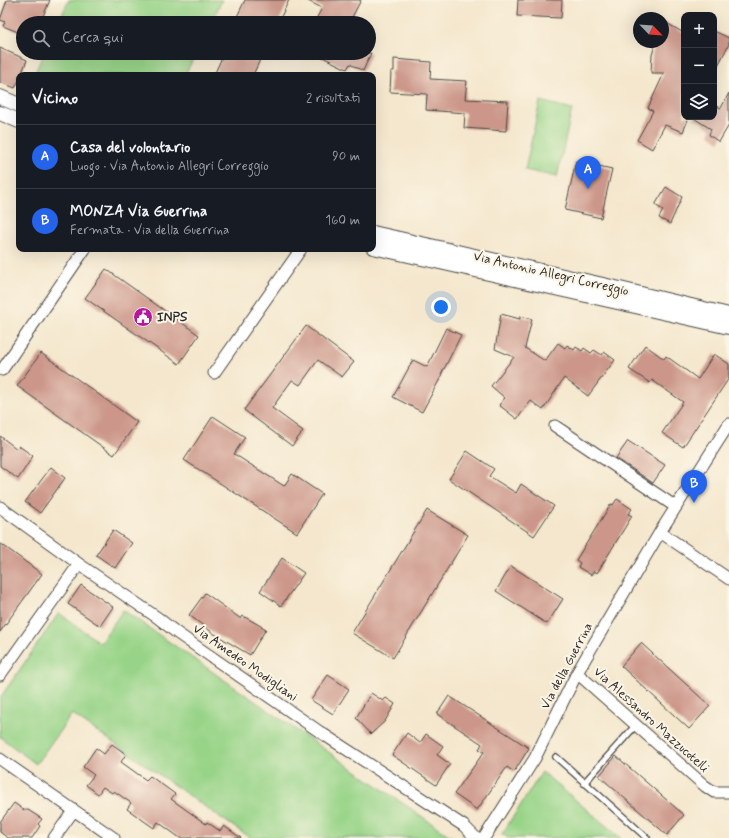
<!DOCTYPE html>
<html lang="it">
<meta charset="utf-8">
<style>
body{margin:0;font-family:Mynerve,sans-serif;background:#20242c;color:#f1f3f6}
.controls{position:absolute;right:12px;top:12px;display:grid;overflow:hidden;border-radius:8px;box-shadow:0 4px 16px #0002}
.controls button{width:36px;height:36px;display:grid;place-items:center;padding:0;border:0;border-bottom:1px solid #363941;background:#171b24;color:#f1f3f6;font:20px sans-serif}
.compass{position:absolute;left:633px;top:12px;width:36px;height:36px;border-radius:50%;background:#171b24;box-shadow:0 4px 16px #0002;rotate:115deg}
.you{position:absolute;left:441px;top:307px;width:14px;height:14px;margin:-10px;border:3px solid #fff;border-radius:50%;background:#1a73e8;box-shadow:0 0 0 6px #1a73e833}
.badge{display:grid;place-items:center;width:26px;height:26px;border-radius:50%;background:#2563eb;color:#fff;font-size:13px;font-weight:700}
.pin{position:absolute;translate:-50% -33px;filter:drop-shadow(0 1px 2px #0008)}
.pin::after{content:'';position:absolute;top:21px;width:14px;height:12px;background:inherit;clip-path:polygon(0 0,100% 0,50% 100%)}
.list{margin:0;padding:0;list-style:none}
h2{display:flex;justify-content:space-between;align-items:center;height:52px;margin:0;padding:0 16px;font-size:17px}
h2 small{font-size:13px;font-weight:400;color:#9ea1a6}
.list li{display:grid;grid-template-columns:26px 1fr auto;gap:12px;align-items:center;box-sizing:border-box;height:64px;padding:0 16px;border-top:1px solid #363941}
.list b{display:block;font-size:15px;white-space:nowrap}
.list p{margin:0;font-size:13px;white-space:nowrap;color:#9ea1a6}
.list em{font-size:13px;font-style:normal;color:#9ea1a6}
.icon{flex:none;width:22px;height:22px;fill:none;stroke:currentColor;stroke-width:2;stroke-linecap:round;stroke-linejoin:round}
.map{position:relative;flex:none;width:729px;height:838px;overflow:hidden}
.search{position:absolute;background:#171b24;box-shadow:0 4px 16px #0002;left:16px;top:16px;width:360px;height:44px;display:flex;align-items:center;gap:10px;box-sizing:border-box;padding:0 14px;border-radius:22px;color:#9ea1a6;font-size:15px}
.panel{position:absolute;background:#171b24;box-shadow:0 4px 16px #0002;left:16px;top:72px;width:360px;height:180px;border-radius:8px}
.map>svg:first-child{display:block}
.park{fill:#98d488;stroke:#62805a}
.building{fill:#cc978a}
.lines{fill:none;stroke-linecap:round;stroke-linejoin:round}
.service-casing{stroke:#494743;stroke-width:8}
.minor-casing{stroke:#494743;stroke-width:13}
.tertiary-casing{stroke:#494743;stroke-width:16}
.service{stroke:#fff;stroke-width:5.5}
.minor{stroke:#fff;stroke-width:11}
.tertiary{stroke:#fff;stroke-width:14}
.labels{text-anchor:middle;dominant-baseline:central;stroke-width:4;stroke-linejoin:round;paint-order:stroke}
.street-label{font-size:13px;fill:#2b2b2b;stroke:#fcf5e5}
.poi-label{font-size:13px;font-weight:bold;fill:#2b2b2b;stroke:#fcf5e5;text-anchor:start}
</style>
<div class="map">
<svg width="729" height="838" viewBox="0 0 729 838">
<rect width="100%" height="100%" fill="#fcf5e5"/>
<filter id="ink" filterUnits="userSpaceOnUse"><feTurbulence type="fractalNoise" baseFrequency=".025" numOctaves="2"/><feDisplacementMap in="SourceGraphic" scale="8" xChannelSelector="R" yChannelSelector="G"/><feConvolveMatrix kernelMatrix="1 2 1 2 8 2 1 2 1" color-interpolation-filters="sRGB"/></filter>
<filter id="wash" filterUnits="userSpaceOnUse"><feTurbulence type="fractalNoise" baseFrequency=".012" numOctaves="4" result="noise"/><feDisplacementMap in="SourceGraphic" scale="16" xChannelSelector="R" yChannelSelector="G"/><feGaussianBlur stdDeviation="0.9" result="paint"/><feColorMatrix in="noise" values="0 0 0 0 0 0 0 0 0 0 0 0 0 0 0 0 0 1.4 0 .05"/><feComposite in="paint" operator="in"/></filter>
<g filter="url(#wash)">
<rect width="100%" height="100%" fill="#f4e7cd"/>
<path class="park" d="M69,0H222L211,23H58Z
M44,53H196L185,75H34Z
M540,101L572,109L557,177L525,170Z
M123,610L453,838H250L72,714L36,764L0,737V698L59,613L100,643Z
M542,772L621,838H508L502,834Z"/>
<g id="blocks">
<path class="building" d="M7,0H50L40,23H23V34L3,26L5,22L0,20Z
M245,0H289L278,23H234Z
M306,0H361L349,23H314L322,8Z
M518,0H562L561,18L517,16Z
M663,21L684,33V117H689L683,132L665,125L652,149L637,140L653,111L648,108L664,73H651L652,55L656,42H663Z
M714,31L729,38V44L727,48L714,73Z
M0,48L27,60L21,75H19V80L15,88L0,82Z
M224,53H263L253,75H214Z
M314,53H371L363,71L350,64L347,69Z
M394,59L431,62L430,79L467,81L465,99L508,101L506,131L464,128L465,113L426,110L427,94L390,92L391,71H394Z
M729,93V125L719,142L709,135L711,129L692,117H714V105L721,108Z
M576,161L612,169L601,218L565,210Z
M666,187L682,197L670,224L659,218L663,210L655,205Z
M106,269L199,335L179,364L85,298Z
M501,314L520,319V316L532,319L525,348L545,361L558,343L565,348L567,345L574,350L576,347L582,351L584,348L591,353L594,350L602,355L604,352L615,360L588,396L564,378L543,410L531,401L517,419L499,405L505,398L491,386L514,357L495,349Z
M306,326L354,362L342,377L318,360L300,385L292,380L272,408L303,431L292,446L244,410Z
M446,328L461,335L441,375H442L422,412L393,397L413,360L427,367Z
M645,345L664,359L666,356L698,379L714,354L729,364V378L683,447L662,433L683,402L652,380L650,383L629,369Z
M41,353L137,422L114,455L17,386Z
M213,416L245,437L234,454L284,486L292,474L322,494L297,533L184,460Z
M0,436L17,449L19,446L33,456L18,479L0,466Z
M628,441L665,465L653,483L616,458Z
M467,451L494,469L489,476L516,493L521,484L554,506L534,536L449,479Z
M51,467L65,478L40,513L25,502Z
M617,499L632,509L628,514L632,516L597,573L594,571L591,575L578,567L580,563L576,560L611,504L613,505Z
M427,510L468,535L393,658L352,633Z
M113,530L132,543L115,568L96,555Z
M0,543L42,574L0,632Z
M282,558L304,573L281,606L260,591Z
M511,566L563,599L547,624L496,591Z
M81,585L113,607L100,626L68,604Z
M205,593L241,619L243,616L266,629L250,655L213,633L189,615Z
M641,643L710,706L689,729L621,666Z
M328,675L349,689L333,714L311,700Z
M371,693L383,701L386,698L395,704L385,721L371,734L356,718Z
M449,696L529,748L514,772L507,767L477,810L454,794L484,752L479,749L482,744L437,714Z
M407,733L420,743L426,734L443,746L437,755L450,764L436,785L392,755Z
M112,744L126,754L121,762L146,780L150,776L175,794L171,799L206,824L207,822L220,831L224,826L241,838H180L158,822L154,828L127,809L131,803L114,791L112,793L103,787L98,794L86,785L94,775L83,767L96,748L104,754Z
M616,756L684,815L667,835L599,776Z
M14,803L24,810H28L42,819L38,824L40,826L32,838H8L0,832V822Z"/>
</g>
</g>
<g filter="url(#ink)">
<use href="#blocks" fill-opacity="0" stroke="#494743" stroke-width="1"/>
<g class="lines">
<g class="service-casing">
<path id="service" d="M556,757L647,838
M584,783L636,725"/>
</g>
<g class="minor-casing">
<path id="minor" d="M2,370L85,249
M214,373L301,249
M555,426L676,507
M0,507L79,564L158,618L177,633L320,732L464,826L476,838
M660,532L729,579
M577,673L705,786L714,792H729
M0,675L79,564
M0,759L114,838
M54,838L74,810
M484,838L535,758L577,673L592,647L660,532L729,424"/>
</g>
<g class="tertiary-casing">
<path id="tertiary" d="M0,97L19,105
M0,113L19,121
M373,233L603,285L729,315
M373,247L729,327"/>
</g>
<use href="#service" class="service"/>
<use href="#minor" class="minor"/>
<use href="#tertiary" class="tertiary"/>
</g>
</g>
<defs>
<g id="civic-disc" transform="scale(1)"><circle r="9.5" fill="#b5179e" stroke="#fcf5e5"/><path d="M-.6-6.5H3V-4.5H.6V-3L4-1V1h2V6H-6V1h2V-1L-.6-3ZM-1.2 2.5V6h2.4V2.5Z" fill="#fff"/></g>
</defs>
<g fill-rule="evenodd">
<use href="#civic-disc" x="143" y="317"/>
</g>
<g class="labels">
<g class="street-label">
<text transform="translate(551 274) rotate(13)">Via Antonio Allegri Correggio</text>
<text transform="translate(245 663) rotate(35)">Via Amedeo Modigliani</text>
<text transform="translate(567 666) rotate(-62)">Via della Guerrina</text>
<text transform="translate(651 720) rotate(42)">Via Alessandro Mazzucotelli</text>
</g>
<g class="poi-label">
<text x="157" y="317">INPS</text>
</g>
</g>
</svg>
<div class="controls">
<button>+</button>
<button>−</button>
<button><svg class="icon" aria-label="layers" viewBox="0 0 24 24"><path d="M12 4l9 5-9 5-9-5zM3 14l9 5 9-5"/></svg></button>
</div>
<svg class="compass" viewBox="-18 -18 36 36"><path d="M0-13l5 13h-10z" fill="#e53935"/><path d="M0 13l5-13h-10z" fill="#9ea1a6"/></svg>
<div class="you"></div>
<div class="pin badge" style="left:588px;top:189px">A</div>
<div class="pin badge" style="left:694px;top:503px">B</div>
<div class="search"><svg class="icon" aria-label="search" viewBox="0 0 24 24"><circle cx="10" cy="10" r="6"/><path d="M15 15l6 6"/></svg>Cerca qui</div>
<section class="panel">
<h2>Vicino<small>2 risultati</small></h2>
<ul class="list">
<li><span class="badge">A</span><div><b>Casa del volontario</b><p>Luogo · Via Antonio Allegri Correggio</p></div><em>90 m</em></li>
<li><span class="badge">B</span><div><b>MONZA Via Guerrina</b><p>Fermata · Via della Guerrina</p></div><em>160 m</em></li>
</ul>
</section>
</div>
